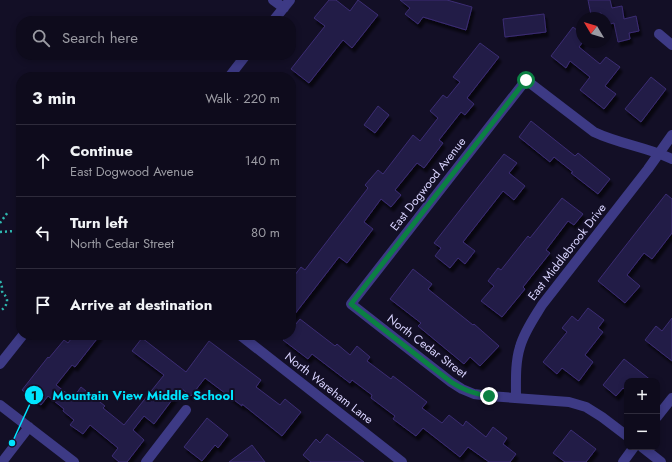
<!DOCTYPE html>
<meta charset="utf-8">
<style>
body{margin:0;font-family:Jost,sans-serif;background:#1c1929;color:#f1f3f6}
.controls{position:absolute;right:12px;bottom:12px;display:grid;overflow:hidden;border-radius:8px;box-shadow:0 2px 6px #0003}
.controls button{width:36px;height:36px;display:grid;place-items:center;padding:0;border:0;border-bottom:1px solid #2e2b3b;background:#0e0b1c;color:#f1f3f6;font:20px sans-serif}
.compass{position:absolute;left:576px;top:12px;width:36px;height:36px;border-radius:50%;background:#0e0b1c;box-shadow:0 2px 6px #0003;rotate:308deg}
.stop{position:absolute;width:12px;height:12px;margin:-9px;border:3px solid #0b8043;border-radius:50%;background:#fff}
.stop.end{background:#0b8043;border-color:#fff;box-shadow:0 1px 4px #0008}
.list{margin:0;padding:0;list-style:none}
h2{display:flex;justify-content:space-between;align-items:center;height:52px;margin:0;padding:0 16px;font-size:17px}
h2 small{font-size:13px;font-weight:400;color:#9b9ba3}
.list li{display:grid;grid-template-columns:26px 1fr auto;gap:12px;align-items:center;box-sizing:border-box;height:72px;padding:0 16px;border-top:1px solid #2e2b3b}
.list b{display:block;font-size:15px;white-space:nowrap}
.list p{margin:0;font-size:13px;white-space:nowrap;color:#9b9ba3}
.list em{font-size:13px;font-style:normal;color:#9b9ba3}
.icon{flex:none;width:22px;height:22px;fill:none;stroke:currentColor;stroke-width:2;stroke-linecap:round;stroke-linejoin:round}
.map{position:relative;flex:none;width:672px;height:462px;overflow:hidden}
.search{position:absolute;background:#0e0b1c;box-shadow:0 2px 6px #0003;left:16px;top:16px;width:280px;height:44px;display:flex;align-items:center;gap:10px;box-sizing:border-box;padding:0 14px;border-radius:16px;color:#9b9ba3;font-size:15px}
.panel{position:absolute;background:#0e0b1c;box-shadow:0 2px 6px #0003;left:16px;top:72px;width:280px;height:268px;border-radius:16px}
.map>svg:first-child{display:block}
.building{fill:#241b47;stroke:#3b2d73;filter:url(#shadow)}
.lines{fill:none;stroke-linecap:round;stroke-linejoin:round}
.path{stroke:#2fb8b0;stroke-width:2.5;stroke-dasharray:2 3;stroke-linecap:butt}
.minor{stroke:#3d3a85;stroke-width:10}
.route{stroke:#0b8043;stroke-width:5}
.labels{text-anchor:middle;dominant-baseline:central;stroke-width:4;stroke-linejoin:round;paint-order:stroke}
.street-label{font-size:12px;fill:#d9d4ff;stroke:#130f26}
.leader{fill:none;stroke:#00e5ff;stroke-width:1.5}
.callout-dot{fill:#00e5ff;stroke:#130f26;stroke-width:1.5}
.mark-label{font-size:12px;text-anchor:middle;font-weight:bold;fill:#111}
.callout-label{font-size:13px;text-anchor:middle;font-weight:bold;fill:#00e5ff;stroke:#130f26;stroke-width:4;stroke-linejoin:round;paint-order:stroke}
</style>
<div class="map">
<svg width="672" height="462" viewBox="0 0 672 462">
<defs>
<filter id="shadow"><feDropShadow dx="2.5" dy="4.5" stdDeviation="1" flood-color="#0009"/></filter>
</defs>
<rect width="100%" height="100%" fill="#130f26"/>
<path class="building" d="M329,0H336L350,11L358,0L378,15L352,48L343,40L309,83L291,69L325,26L314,18Z
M400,0H447L472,7L466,30L423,17L418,24L405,14L410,8Z
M588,0H610L612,8L622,6L624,19L636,16L639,31L629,33L630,39L618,42L614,23L606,25V18H602L601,13L591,15Z
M544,14L546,32L505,37L503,19Z
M573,27L582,34V43L579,47L600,64L606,57L620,67L605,86L616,94L604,109L580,90L590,77L570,61L566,68L551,56Z
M480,43L499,57L467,98L474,104L465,115L461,112L439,140L443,143L424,168L417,163L395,190L401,195L391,207L381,199L364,222L373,229L347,263L339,257L291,319V280L301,267L305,270L368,188L365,185L378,170L383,174L413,135L420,141L438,118L430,111L443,95L447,98L460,82L453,77Z
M651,77L666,89L641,122L625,109Z
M378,106L389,115L375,133L364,125Z
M531,121L575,156L578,153L610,179L598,194L571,173L573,172L554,157L550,162L519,137Z
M504,154L517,163L509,173L525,186L514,200L503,191L463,242L475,251L465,264L458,258L450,268L435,256L441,248L434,243Z
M666,194L672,199V233L652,259L644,253L627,275L640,286L625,303L598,281Z
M562,198L583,214L574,225L568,221L546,250L550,253L523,287L525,289L502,317L481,301L494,286L488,281L498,268L501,270L528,236L530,238Z
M413,269L432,284L428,289L473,325L474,324L499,346L480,366L470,357L464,364L418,326L421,323L390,299Z
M588,308L604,320L598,328L603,332L585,355L593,362L579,381L562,368L557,374L543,362L567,332L562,328L572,316L578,321Z
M672,318V361L645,340L656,326L662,331Z
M300,319L335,346L337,344L350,355L357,346L370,357L367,361L391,379L393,376L427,402L422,408L442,423L449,415L463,426L466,421L486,437L493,427L507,438L503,444L516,454L510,462H489L468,447L460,457L423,428L416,436L393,419L395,416L371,398L372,395L352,380L350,383L312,354L308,359L283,340L287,335H291V330Z
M74,335H100L75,367L72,365L56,385L73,398L81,387L105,406L103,408L124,425L164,375L132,351L142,338L186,372L209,341L261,380L256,387L280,405L285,399L301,412L282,436L242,404V406L205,378L191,396L181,388L154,424L144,416L133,430L144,440L127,462H119L112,456L118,448L90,425L83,434L70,425L74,420L63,411L64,409L48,396L41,405L22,390L48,357L49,358L64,340L68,343Z
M624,359L652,381H627V391L623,388L616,396L603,385Z
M207,418L228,435L218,448L215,445L202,461L184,447Z
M571,430L596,449L586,462H565L553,453Z
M327,434L348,450L364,462H311L303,455L316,439L320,443Z
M252,445L265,462H229Z"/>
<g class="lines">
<path class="path" d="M0,223L8,212
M0,232L15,231
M0,281C2,285 2,287 2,291C3,295 4,293 6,297C9,302 5,308 0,311"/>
<path class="minor" d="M273,0L284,8
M273,21L290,0
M659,34L672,45
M229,77L246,55
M240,335L402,462
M0,364L23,335
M516,398C516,381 515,363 520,347C524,332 534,318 542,305L648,169L672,135
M0,405L74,462
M657,417L672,398
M627,436L602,417L586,407L569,402L489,396L474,394L462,389L451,382L351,304L526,80L594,132C619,144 647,147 672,159
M642,447L661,462
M2,462L29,427
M146,462L186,410
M623,462L634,447"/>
</g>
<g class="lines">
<path class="route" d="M489,396C474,394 463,390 451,382L351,304L526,80"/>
</g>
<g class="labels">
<g class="street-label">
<text transform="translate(428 184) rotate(-52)">East Dogwood Avenue</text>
<text transform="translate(567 252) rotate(-52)">East Middlebrook Drive</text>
<text transform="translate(427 346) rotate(37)">North Cedar Street</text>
<text transform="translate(329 388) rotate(38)">North Wareham Lane</text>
</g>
</g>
<path class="leader" d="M12 443L34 395"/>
<g class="callout-dot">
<circle cx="12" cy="443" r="4"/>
<circle cx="34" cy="395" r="10"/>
</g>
<g class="mark-label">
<text x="34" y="400">1</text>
</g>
<g class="callout-label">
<text x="143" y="400">Mountain View Middle School</text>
</g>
</svg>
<div class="controls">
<button>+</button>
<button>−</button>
</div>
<svg class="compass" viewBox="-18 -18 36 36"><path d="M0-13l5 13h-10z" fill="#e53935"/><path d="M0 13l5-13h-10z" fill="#9b9ba3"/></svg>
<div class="stop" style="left:526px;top:80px"></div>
<div class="stop end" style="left:489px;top:396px"></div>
<div class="search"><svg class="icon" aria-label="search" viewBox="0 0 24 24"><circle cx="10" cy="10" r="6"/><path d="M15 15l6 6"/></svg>Search here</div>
<section class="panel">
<h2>3 min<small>Walk · 220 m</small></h2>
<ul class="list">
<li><svg class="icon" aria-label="ahead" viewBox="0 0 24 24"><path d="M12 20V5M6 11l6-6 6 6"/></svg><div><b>Continue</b><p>East Dogwood Avenue</p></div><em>140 m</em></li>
<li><svg class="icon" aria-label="left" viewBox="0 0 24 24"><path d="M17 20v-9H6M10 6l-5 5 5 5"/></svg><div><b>Turn left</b><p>North Cedar Street</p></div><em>80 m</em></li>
<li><svg class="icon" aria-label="arrive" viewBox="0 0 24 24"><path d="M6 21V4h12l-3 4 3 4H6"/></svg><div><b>Arrive at destination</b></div></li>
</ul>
</section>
</div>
